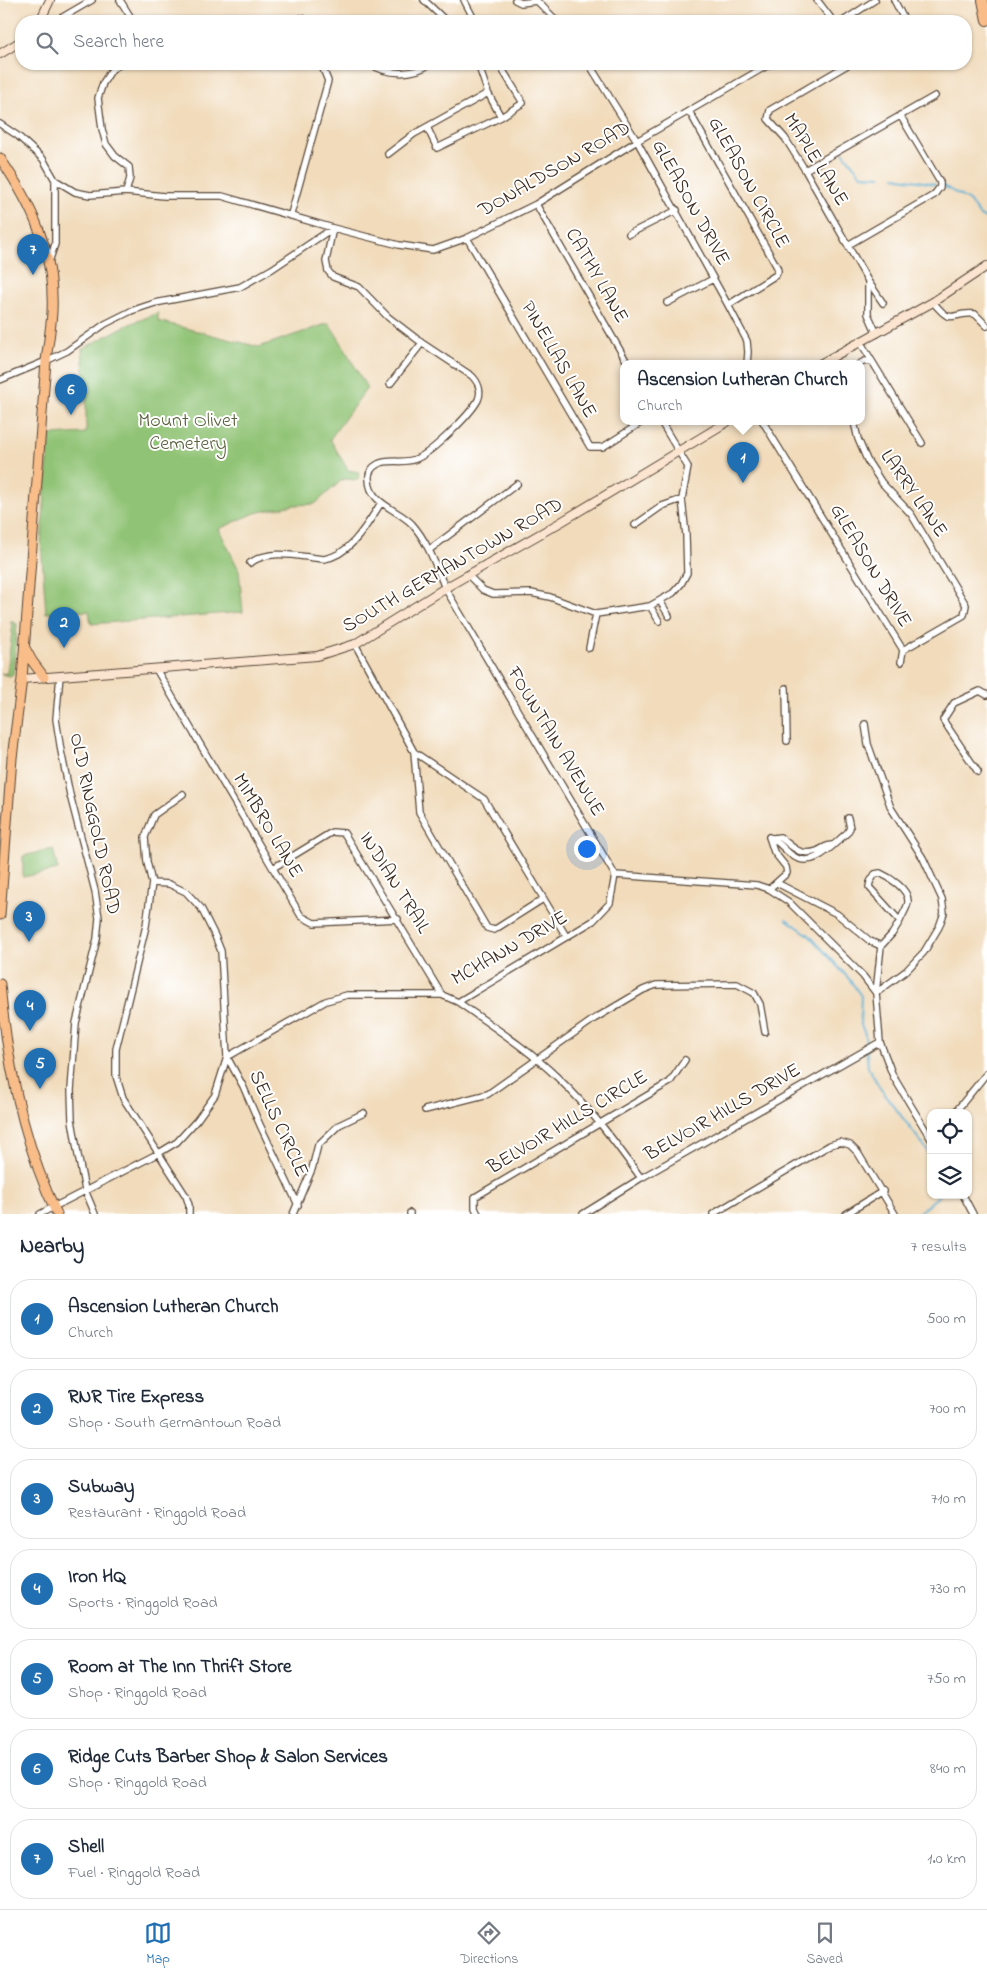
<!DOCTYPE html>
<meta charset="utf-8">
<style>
body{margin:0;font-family:"Indie Flower",sans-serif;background:#f2f2f3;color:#1f2937}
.controls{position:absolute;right:15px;bottom:15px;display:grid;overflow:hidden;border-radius:10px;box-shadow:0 1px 4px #0004}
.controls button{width:45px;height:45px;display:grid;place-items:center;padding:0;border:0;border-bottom:1px solid #e0e1e3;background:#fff;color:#1f2937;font:25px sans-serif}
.you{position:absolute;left:586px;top:848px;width:18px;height:18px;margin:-12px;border:4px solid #fff;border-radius:50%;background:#1a73e8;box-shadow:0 0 0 8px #1a73e833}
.badge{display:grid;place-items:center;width:32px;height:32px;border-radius:50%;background:#1f6fb2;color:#fff;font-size:16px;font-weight:700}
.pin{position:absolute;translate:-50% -41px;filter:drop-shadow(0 1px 2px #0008)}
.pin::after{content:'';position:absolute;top:26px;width:18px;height:15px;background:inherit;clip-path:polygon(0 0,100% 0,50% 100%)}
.popup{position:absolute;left:620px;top:360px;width:245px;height:65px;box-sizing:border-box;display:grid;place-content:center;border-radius:10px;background:#fff;filter:drop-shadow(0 1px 4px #0005);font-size:16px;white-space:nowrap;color:#747a83}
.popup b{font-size:19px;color:#1f2937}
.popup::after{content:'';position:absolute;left:50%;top:100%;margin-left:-10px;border:10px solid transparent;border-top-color:#fff}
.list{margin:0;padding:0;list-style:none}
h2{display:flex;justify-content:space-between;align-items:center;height:65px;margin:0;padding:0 20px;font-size:21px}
h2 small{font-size:16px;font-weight:400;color:#747a83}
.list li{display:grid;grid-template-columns:32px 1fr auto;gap:15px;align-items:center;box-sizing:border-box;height:80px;margin:0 10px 10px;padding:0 10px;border:1px solid #e0e1e3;border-radius:20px}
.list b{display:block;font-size:19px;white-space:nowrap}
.list p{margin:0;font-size:16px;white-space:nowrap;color:#747a83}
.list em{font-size:16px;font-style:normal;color:#747a83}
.icon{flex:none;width:28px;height:28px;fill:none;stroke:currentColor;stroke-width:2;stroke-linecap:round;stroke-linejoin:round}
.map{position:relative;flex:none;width:987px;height:1214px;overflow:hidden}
.search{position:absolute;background:#fff;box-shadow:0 1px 4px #0004;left:15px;right:15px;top:15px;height:55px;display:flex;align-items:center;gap:12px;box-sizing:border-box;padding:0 18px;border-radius:20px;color:#747a83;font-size:19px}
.sheet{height:695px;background:#fff}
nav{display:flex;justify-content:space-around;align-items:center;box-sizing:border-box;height:70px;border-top:1px solid #e0e1e3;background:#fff;font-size:14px;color:#747a83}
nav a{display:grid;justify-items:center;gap:2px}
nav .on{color:#1f6fb2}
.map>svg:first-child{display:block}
.green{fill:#90c374;stroke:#667649}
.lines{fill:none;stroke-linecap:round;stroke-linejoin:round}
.stream{stroke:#53acd0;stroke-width:2}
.street-casing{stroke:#564536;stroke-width:8}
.secondary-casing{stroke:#564536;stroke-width:10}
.primary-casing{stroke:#564536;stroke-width:11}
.highway-casing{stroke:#564536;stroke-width:12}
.street{stroke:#fff;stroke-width:5.5}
.secondary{stroke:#fce5d0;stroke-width:8}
.primary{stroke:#f8bd89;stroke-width:9}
.highway{stroke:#f8bd89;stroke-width:10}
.labels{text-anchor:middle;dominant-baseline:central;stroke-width:4;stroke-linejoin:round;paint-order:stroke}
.street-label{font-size:20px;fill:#3b2a1e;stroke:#fff}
.park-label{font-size:20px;fill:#59603c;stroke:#fff}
</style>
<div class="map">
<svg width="987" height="1214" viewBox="0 0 987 1214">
<rect width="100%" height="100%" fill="#fff"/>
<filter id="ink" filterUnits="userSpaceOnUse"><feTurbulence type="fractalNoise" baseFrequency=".02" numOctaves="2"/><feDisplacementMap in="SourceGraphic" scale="10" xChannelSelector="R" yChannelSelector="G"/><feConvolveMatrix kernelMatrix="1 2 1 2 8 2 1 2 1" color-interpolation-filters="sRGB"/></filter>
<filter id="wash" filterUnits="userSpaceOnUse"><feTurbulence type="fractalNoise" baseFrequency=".0096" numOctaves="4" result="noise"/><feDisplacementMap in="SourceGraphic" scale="20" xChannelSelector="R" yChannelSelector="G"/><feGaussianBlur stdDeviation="1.12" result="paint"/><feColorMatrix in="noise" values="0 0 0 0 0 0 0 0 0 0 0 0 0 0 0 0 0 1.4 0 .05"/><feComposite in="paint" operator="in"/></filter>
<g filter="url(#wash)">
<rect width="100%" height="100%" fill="#f1dbbb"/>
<path class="green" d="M158,313V321L259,347L329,323L341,342L367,388L330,439L348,470L359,472L358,480L343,479L315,504L294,505L255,513L219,529L239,570L243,612L91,624L89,611L46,613L41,543L50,435L86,433V397L82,349L125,326Z
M11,621L17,624L13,674L10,676L1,674L7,673L13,623H10Z
M53,849L58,870L23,877V856Z"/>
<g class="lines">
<path class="stream" d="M843,152L861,175L881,176
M895,177L935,184
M942,185L969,201L981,217L987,218
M786,919L809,935L850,980L861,996L860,1023L865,1034L868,1067L880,1088L927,1150L931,1157
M917,1214L940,1195"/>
</g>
</g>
<g filter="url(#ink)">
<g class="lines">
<g class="street-casing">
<path id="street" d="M120,0L133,21
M424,0L446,21
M464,0L475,21
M515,0L521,3L537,1
M536,0L557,21
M817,0L833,21
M894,0L905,21
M56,21L92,0
M296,21L301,18L309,21
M843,21L875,0
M121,64L112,69L103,83L98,98L102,129L106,144L115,156L129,167L130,178L126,192
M370,64C387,75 413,76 430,64
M589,64L637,141L728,305L747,341L748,352L747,364
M849,64L770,110L768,119L785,138L805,170L868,281V314L877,334
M488,93L501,117L523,103L499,64
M689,111L777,267L778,271L776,275L728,305
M0,124L18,136L43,159L55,180V244L49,262
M427,127L437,148L501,117
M388,154L414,134L488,93L478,64
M805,170L935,96
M55,180L75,192L90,195L126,192L164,196H222L333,228L326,261L328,271L333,277L359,287L388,317L422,343L472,376C478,382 482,391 478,400C470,415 433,451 418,458C405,465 390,458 378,464C372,467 368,473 369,479C369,504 398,509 412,524C428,542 436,566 445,588L615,875L757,885L769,889L789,902L863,976L876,993L880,1042L893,1076L931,1139
M536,204L628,364
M291,214L328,81L321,64
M629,234L677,210
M467,238L590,447H603L642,422
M848,245L934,195L940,187V182L900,115
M868,281L883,303
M933,302C954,328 950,311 975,314L987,326
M667,303L713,279
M861,343L922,443
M859,364L865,361L872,362
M0,380L46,361L67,351L105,324L131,311L155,303L240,287L272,269L333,228L399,245L433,250L467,238L536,204L637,141L770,64
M390,384L422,343
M763,422L903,650
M854,422L858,439L867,460L882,483L911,514L966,605L964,615L903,650L901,662
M635,525L662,506L682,499
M429,550L517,484
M250,563C271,548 300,557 324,559C351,555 368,523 381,503
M468,575L483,590L493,594L531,593L550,597L596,614L650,606L673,593L681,584L687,573L686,535L682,499L688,467L661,422
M660,601L669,616
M650,606L659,621
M355,644L414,752L484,799L566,936
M589,648L596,614
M156,669L301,916L314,923L398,919
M60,676L56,719L61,751L70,795L95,891L99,918L97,939L76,1023L71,1090L72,1120L78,1155L85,1190L95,1214
M786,688L787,741
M865,724L868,744L891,808L923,858L942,899L944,913L939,927L924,952L906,971L876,993
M414,752L419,812L487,928L494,930L543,899
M978,772L943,720L954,703L980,691L987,695
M183,794L154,815L145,837L147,862L152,883L146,926L116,1049V1076L123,1098L186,1196L189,1205V1214
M769,837C779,841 784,850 793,856C814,870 833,844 847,833L850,828L848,818
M773,838L780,837C792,846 799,857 817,851C822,849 826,845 832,845
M273,868L332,832L344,833L442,995
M880,873C889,877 909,889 908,902C908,907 902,915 900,921L869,887L870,882L875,874Z
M777,883L837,914L870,941L881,946L892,934L900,921
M769,889L787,873L786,867L774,852L769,837
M876,993L881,946
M458,1002C492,1026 528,1049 558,1078C591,1109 615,1142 641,1178
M425,1110L488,1094L594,1019L643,990L656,985L737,984L754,993L760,1004L765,1032
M951,1113L957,1110L987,1073
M963,1195L973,1214
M298,1205L260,1125L243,1086L227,1057L326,1001L347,995H442L458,1002L593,921L610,903L615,875
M40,1214L159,1153L177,1142L197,1120L215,1095L227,1057L221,951L215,936L201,908L186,892L169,884L152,883
M293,1214L312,1169L318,1145L339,1125L364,1113
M410,1214V1213
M478,1214L475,1208V1197L670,1082L685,1060
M583,1214L641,1178L880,1042
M713,1214L830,1145L840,1142L850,1145L858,1153L895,1214
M846,1214L883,1191"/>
</g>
<g class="secondary-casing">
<path id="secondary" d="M40,21L50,0
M0,54L21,41
M820,364L933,302L987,266
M22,679L317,656L355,644L445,588L561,522L727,422"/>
</g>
<g class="primary-casing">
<path id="primary" d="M0,158C32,205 55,253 52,312C51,328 48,345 46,361L22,679L12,758L0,915
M25,648L32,661L44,677
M0,984C7,1062 23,1143 57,1214"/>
</g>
<g class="highway-casing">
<path id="highway" d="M983,0L987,20"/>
</g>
<use href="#street" class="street"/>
<use href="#secondary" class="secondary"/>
<use href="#primary" class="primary"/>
<use href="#highway" class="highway"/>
</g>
</g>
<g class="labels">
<g class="street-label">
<text transform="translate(815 160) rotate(58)">MAPLE LANE</text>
<text transform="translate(555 170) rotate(-30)">DONALDSON ROAD</text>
<text transform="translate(748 183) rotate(61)">GLEASON CIRCLE</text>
<text transform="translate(690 203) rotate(61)">GLEASON DRIVE</text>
<text transform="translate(596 276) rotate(60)">CATHY LANE</text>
<text transform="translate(558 360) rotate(60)">PINELLAS LANE</text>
<text transform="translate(913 494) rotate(55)">LARRY LANE</text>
<text transform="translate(453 566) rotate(-30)">SOUTH GERMANTOWN ROAD</text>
<text transform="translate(870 566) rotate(59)">GLEASON DRIVE</text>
<text transform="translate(555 742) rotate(59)">FOUNTAIN AVENUE</text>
<text transform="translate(94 824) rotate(78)">OLD RINGGOLD ROAD</text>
<text transform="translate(267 826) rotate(59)">MIMBRO LANE</text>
<text transform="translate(394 883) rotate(58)">INDIAN TRAIL</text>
<text transform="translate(510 949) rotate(-30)">MCHANN DRIVE</text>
<text transform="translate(723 1113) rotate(-30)">BELVOIR HILLS DRIVE</text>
<text transform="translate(568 1123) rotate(-31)">BELVOIR HILLS CIRCLE</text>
<text transform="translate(278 1124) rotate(65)">SELLS CIRCLE</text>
</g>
<g class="park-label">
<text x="188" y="421">Mount Olivet<tspan x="188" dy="23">Cemetery</tspan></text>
</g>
</g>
</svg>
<div class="controls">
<button><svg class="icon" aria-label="locate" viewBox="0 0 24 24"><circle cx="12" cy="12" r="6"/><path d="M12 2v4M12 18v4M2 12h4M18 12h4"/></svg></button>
<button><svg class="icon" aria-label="layers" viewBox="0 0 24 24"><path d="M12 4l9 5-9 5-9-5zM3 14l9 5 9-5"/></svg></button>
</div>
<div class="you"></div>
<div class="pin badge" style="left:743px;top:483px">1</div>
<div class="popup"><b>Ascension Lutheran Church</b>Church</div>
<div class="pin badge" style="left:64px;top:648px">2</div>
<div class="pin badge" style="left:29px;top:942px">3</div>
<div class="pin badge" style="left:30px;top:1031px">4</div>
<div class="pin badge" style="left:40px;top:1089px">5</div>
<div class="pin badge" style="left:71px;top:415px">6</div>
<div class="pin badge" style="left:33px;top:275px">7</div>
<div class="search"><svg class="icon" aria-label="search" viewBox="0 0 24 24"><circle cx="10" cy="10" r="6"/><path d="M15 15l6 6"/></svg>Search here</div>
</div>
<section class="sheet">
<h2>Nearby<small>7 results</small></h2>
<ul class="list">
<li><span class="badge">1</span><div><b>Ascension Lutheran Church</b><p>Church</p></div><em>500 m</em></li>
<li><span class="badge">2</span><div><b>RNR Tire Express</b><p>Shop · South Germantown Road</p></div><em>700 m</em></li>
<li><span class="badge">3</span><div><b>Subway</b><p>Restaurant · Ringgold Road</p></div><em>710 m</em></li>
<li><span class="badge">4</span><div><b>Iron HQ</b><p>Sports · Ringgold Road</p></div><em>730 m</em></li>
<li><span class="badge">5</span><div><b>Room at The Inn Thrift Store</b><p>Shop · Ringgold Road</p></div><em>750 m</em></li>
<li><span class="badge">6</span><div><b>Ridge Cuts Barber Shop &amp; Salon Services</b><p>Shop · Ringgold Road</p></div><em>840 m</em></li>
<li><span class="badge">7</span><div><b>Shell</b><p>Fuel · Ringgold Road</p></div><em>1.0 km</em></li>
</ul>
</section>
<nav>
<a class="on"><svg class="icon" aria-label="map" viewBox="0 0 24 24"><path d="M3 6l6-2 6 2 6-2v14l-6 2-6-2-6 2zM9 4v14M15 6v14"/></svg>Map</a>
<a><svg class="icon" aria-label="directions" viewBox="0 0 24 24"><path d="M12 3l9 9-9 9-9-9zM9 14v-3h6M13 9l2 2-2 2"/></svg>Directions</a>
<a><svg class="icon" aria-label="saved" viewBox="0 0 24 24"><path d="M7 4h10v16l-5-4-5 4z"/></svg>Saved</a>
</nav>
